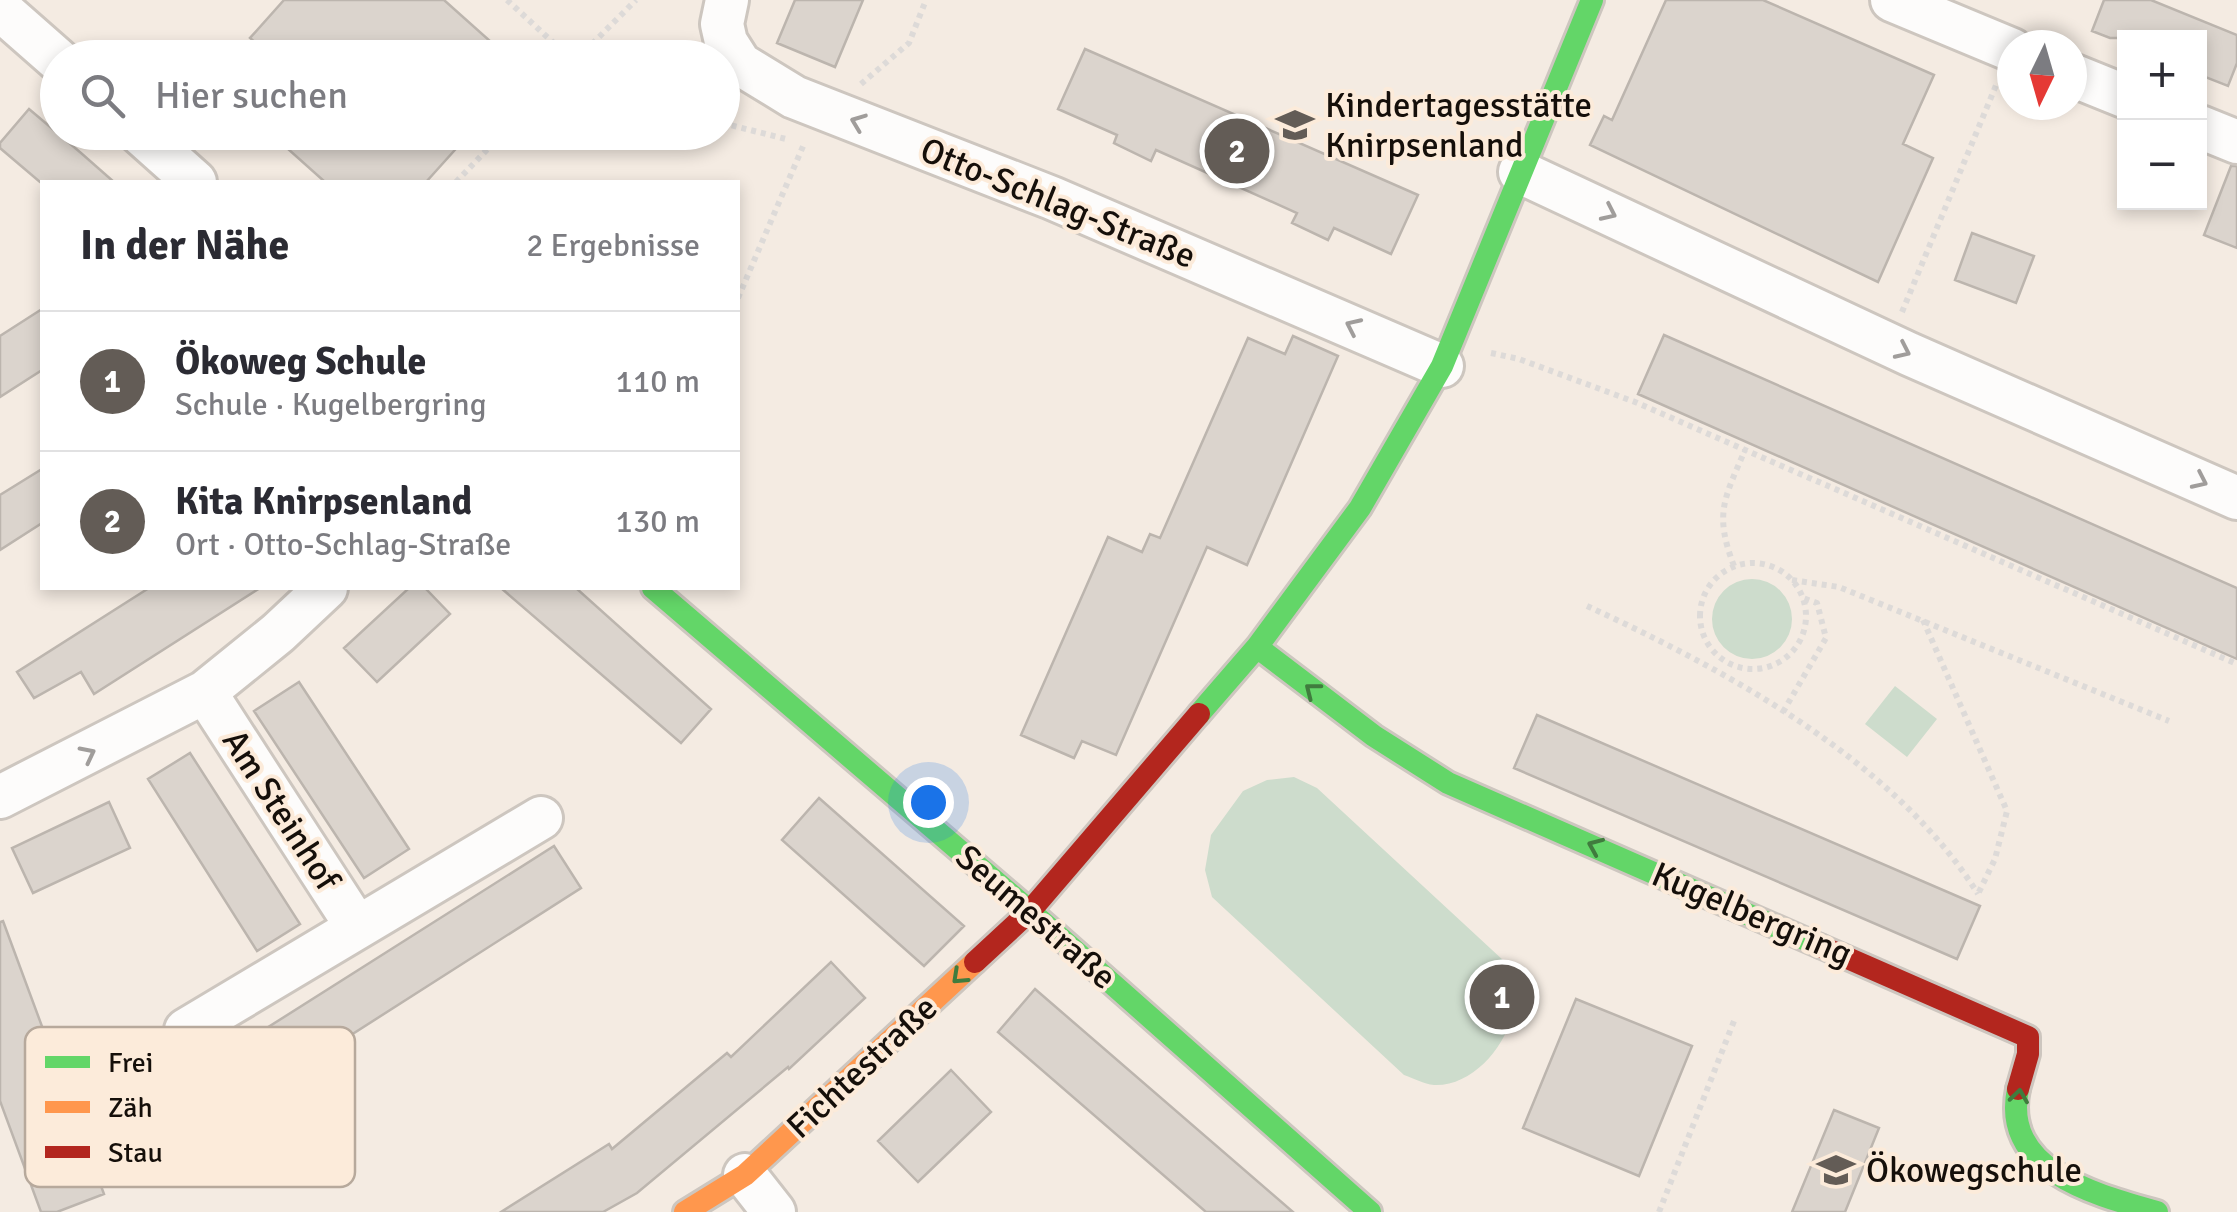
<!DOCTYPE html>
<html lang="de">
<meta charset="utf-8">
<style>
body{margin:0;font-family:Signika,sans-serif;background:#f2f2f3;color:#2b2b33}
.controls{position:absolute;right:30px;top:30px;display:grid;overflow:hidden;border-radius:0px;box-shadow:0 5px 15px #0003}
.controls button{width:90px;height:90px;display:grid;place-items:center;padding:0;border:0;border-bottom:2px solid #e1e1e2;background:#fff;color:#2b2b33;font:50px sans-serif}
.compass{position:absolute;left:1997px;top:30px;width:90px;height:90px;border-radius:50%;background:#fff;box-shadow:0 5px 15px #0003;rotate:185deg}
.you{position:absolute;left:928px;top:802px;width:35px;height:35px;margin:-25px;border:8px solid #fff;border-radius:50%;background:#1a73e8;box-shadow:0 0 0 15px #1a73e833}
.badge{display:grid;place-items:center;width:65px;height:65px;border-radius:50%;background:#635c56;color:#fff;font-size:32px;font-weight:700}
.pin{position:absolute;translate:-50% -50%;border:5px solid #fff;box-shadow:0 2px 10px #0006}
.list{margin:0;padding:0;list-style:none}
h2{display:flex;justify-content:space-between;align-items:center;height:130px;margin:0;padding:0 40px;font-size:42px}
h2 small{font-size:32px;font-weight:400;color:#7c7c81}
.list li{display:grid;grid-template-columns:65px 1fr auto;gap:30px;align-items:center;box-sizing:border-box;height:140px;padding:0 40px;border-top:2px solid #e1e1e2}
.list b{display:block;font-size:38px;white-space:nowrap}
.list p{margin:0;font-size:32px;white-space:nowrap;color:#7c7c81}
.list em{font-size:32px;font-style:normal;color:#7c7c81}
.icon{flex:none;width:55px;height:55px;fill:none;stroke:currentColor;stroke-width:2;stroke-linecap:round;stroke-linejoin:round}
.map{position:relative;flex:none;width:2237px;height:1212px;overflow:hidden}
.search{position:absolute;background:#fff;box-shadow:0 5px 15px #0003;left:40px;top:40px;width:700px;height:110px;display:flex;align-items:center;gap:25px;box-sizing:border-box;padding:0 35px;border-radius:55px;color:#7c7c81;font-size:38px}
.panel{position:absolute;background:#fff;box-shadow:0 5px 15px #0003;left:40px;top:180px;width:700px;height:410px;border-radius:0px}
.map>svg:first-child{display:block}
.green{fill:#cddccc}
.building{fill:#dbd4cd;stroke:#bcb5ae;stroke-width:2.5}
.lines{fill:none;stroke-linecap:round;stroke-linejoin:round}
.street-casing{stroke:#cdc6bf;stroke-width:48}
.fast-casing{stroke:#cdc6bf;stroke-width:28}
.slow-casing{stroke:#cdc6bf;stroke-width:28}
.jam-casing{stroke:#cdc6bf;stroke-width:28}
.path{stroke:#dddad8;stroke-width:6;stroke-dasharray:5 5;stroke-linecap:butt}
.street{stroke:#fdfcfb;stroke-width:42}
.fast{stroke:#63d668;stroke-width:22}
.slow{stroke:#ff974d;stroke-width:22}
.jam{stroke:#b3261e;stroke-width:22}
.oneway{stroke:#a09d9b}
.oneway2{stroke:#407c3e}
.labels{text-anchor:middle;dominant-baseline:central;stroke-width:8;stroke-linejoin:round;paint-order:stroke}
.poi-label{font-size:35px;fill:#150f0a;stroke:#fcebda;text-anchor:start}
.street-label{font-size:35px;fill:#150f0a;stroke:#fcebda}
.key{fill:#fcebda;stroke:#b7a99c;stroke-width:2.5}
.key-label{font-size:28px;fill:#150f0a}
</style>
<div class="map">
<svg width="2237" height="1212" viewBox="0 0 2237 1212">
<rect width="100%" height="100%" fill="#f4ebe2"/>
<path class="green" d="M1712 619a40 40 0 1 1 80 0a40 40 0 1 1-80 0Z
M1895,686L1937,719L1907,757L1865,724Z
M1294,777L1317,788L1504,961C1507,971 1512,982 1514,992C1518,1033 1478,1087 1434,1085C1424,1084 1413,1078 1404,1075L1212,897L1205,870L1211,835L1243,791L1267,780Z"/>
<path class="building" d="M284,0H444L509,58H273L250,38Z
M795,0H863L835,67L777,43Z
M1666,0H1763L1934,75L1903,144L1933,158L1878,282L1590,145L1604,116L1612,120Z
M2104,0H2151L2237,35V63L2228,86L2200,75V38H2110L2092,31Z
M1085,49L1418,195L1391,254L1334,228L1328,240L1292,223L1297,213L1156,150L1151,161L1114,143L1117,135L1058,109Z
M29,109L81,153L114,182H40L0,148V143Z
M269,132H471L426,182H325Z
M2231,166H2237V248L2204,235Z
M1972,233L2034,256L2016,303L1955,280Z
M42,309V370L0,397V336Z
M1664,335L2237,588V659L1638,394Z
M1293,336L1338,356L1247,565L1207,547L1116,755L1082,741L1074,758L1021,735L1108,537L1142,552L1150,534L1160,538L1248,338L1285,354Z
M42,469V523L0,550V495Z
M149,588H260L94,694L81,672L34,698L17,672Z
M409,588H425L450,614L377,682L344,648Z
M501,588H576L711,709L681,743Z
M299,682L409,849L364,878L254,711Z
M1537,715L1980,906L1957,959L1514,768Z
M190,753L300,924L257,951L148,779Z
M819,798L964,926L924,966L782,840Z
M109,802L130,848L33,893L12,848Z
M554,846L581,888L218,1120L191,1076Z
M3,921L104,1194L57,1212H41L0,1101V922Z
M831,962L865,998L789,1069L788,1067L637,1193L603,1212H501L609,1144L612,1149L727,1053L731,1057Z
M1035,989L1293,1212H1206L998,1032Z
M1576,999L1692,1046L1639,1176L1523,1128Z
M951,1070L991,1112L918,1182L878,1141Z
M1834,1110L1879,1128L1845,1212H1792Z"/>
<g class="lines">
<g class="street-casing">
<path id="street" d="M727,0L722,24L726,42L740,64L794,97L1052,198L1442,366
M1892,0L2012,50
M0,9L58,60
M2072,75L2124,96
M2200,127L2237,142
M139,132L195,182
M1520,172L1909,354L2237,498
M205,692L357,927
M0,797L205,692L278,633L326,588
M186,1030L541,818
M745,1175L774,1212"/>
</g>
<g class="fast-casing">
<path id="fast" d="M653,588L1030,911L1370,1212
M1257,647L1374,736L1448,783L1820,946
M1199,714L1257,647L1360,508L1442,366L1592,0
M2018,1089C2001,1171 2097,1195 2157,1212"/>
</g>
<g class="slow-casing">
<path id="slow" d="M685,1212L745,1175L975,962"/>
</g>
<g class="jam-casing">
<path id="jam" d="M1820,946L2028,1037V1054L2018,1089
M975,962L1030,911L1199,714"/>
</g>
<path class="path" d="M507,0L570,58
M578,58L636,0
M861,84L909,43L926,0
M722,123L786,139
M456,182L504,132
M738,298L804,144
M1902,312L1997,83
M1491,353L1519,359L1635,402L2237,664
M1700 616a53 53 0 1 1 106 0a53 53 0 1 1-106 0Z
M1734,566C1714,514 1724,499 1745,450
M1792,580L1839,587L2169,721
M1587,606C1726,670 1895,761 1978,894
M1923,620L2007,811L1995,859L1978,894
M1783,712L1826,638L1817,603L1803,598
M1659,1212L1734,1021"/>
<use href="#street" class="street"/>
<use href="#fast" class="fast"/>
<use href="#slow" class="slow"/>
<use href="#jam" class="jam"/>
</g>
<defs><path id="oneway-chevron" d="M-2-3.5L2.5 0L-2 3.5" fill="none" stroke-width="1.6" stroke-linecap="round" stroke-linejoin="round" transform="scale(2.5)"/></defs>
<g class="oneway">
<use href="#oneway-chevron" transform="translate(858 122) rotate(-159)"/>
<use href="#oneway-chevron" transform="translate(1609 213) rotate(25)"/>
<use href="#oneway-chevron" transform="translate(1353 326) rotate(-155)"/>
<use href="#oneway-chevron" transform="translate(1903 351) rotate(25)"/>
<use href="#oneway-chevron" transform="translate(2200 481) rotate(25)"/>
<use href="#oneway-chevron" transform="translate(88 754) rotate(-27)"/>
</g>
<g class="oneway2">
<use href="#oneway-chevron" transform="translate(1312 690) rotate(-142)"/>
<use href="#oneway-chevron" transform="translate(1595 846) rotate(-157)"/>
<use href="#oneway-chevron" transform="translate(959 977) rotate(137)"/>
<use href="#oneway-chevron" transform="translate(2019 1096) rotate(-82)"/>
</g>
<defs>
<g id="school-bare" transform="scale(3)"><path d="M0-5L7-2L0 1L-7-2ZM-4 1L0 2.5L4 1V4Q0 6-4 4Z" fill="#635c56" stroke="#fcebda" stroke-width="2.5" paint-order="stroke"/></g>
</defs>
<g fill-rule="evenodd">
<use href="#school-bare" x="1295" y="125"/>
<use href="#school-bare" x="1836" y="1170"/>
</g>
<g class="labels">
<g class="poi-label">
<text x="1325" y="105">Kindertagesstätte<tspan x="1325" dy="40">Knirpsenland</tspan></text>
<text x="1866" y="1170">Ökowegschule</text>
</g>
<g class="street-label">
<text transform="translate(1058 203) rotate(22)">Otto-Schlag-Straße</text>
<text transform="translate(281 810) rotate(57)">Am Steinhof</text>
<text transform="translate(1752 914) rotate(23)">Kugelbergring</text>
<text transform="translate(1036 917) rotate(41)">Seumestraße</text>
<text transform="translate(862 1067) rotate(-43)">Fichtestraße</text>
</g>
</g>
<rect x="25" y="1027" width="330" height="160" rx="15" class="key"/>
<rect x="45" y="1056" width="45" height="12" fill="#63d668"/>
<rect x="45" y="1101" width="45" height="12" fill="#ff974d"/>
<rect x="45" y="1146" width="45" height="12" fill="#b3261e"/>
<g class="key-label">
<text x="108" y="1072">Frei</text>
<text x="108" y="1117">Zäh</text>
<text x="108" y="1162">Stau</text>
</g>
</svg>
<div class="controls">
<button>+</button>
<button>−</button>
</div>
<svg class="compass" viewBox="-18 -18 36 36"><path d="M0-13l5 13h-10z" fill="#e53935"/><path d="M0 13l5-13h-10z" fill="#7c7c81"/></svg>
<div class="you"></div>
<div class="pin badge" style="left:1502px;top:997px">1</div>
<div class="pin badge" style="left:1237px;top:151px">2</div>
<div class="search"><svg class="icon" aria-label="search" viewBox="0 0 24 24"><circle cx="10" cy="10" r="6"/><path d="M15 15l6 6"/></svg>Hier suchen</div>
<section class="panel">
<h2>In der Nähe<small>2 Ergebnisse</small></h2>
<ul class="list">
<li><span class="badge">1</span><div><b>Ökoweg Schule</b><p>Schule · Kugelbergring</p></div><em>110 m</em></li>
<li><span class="badge">2</span><div><b>Kita Knirpsenland</b><p>Ort · Otto-Schlag-Straße</p></div><em>130 m</em></li>
</ul>
</section>
</div>
